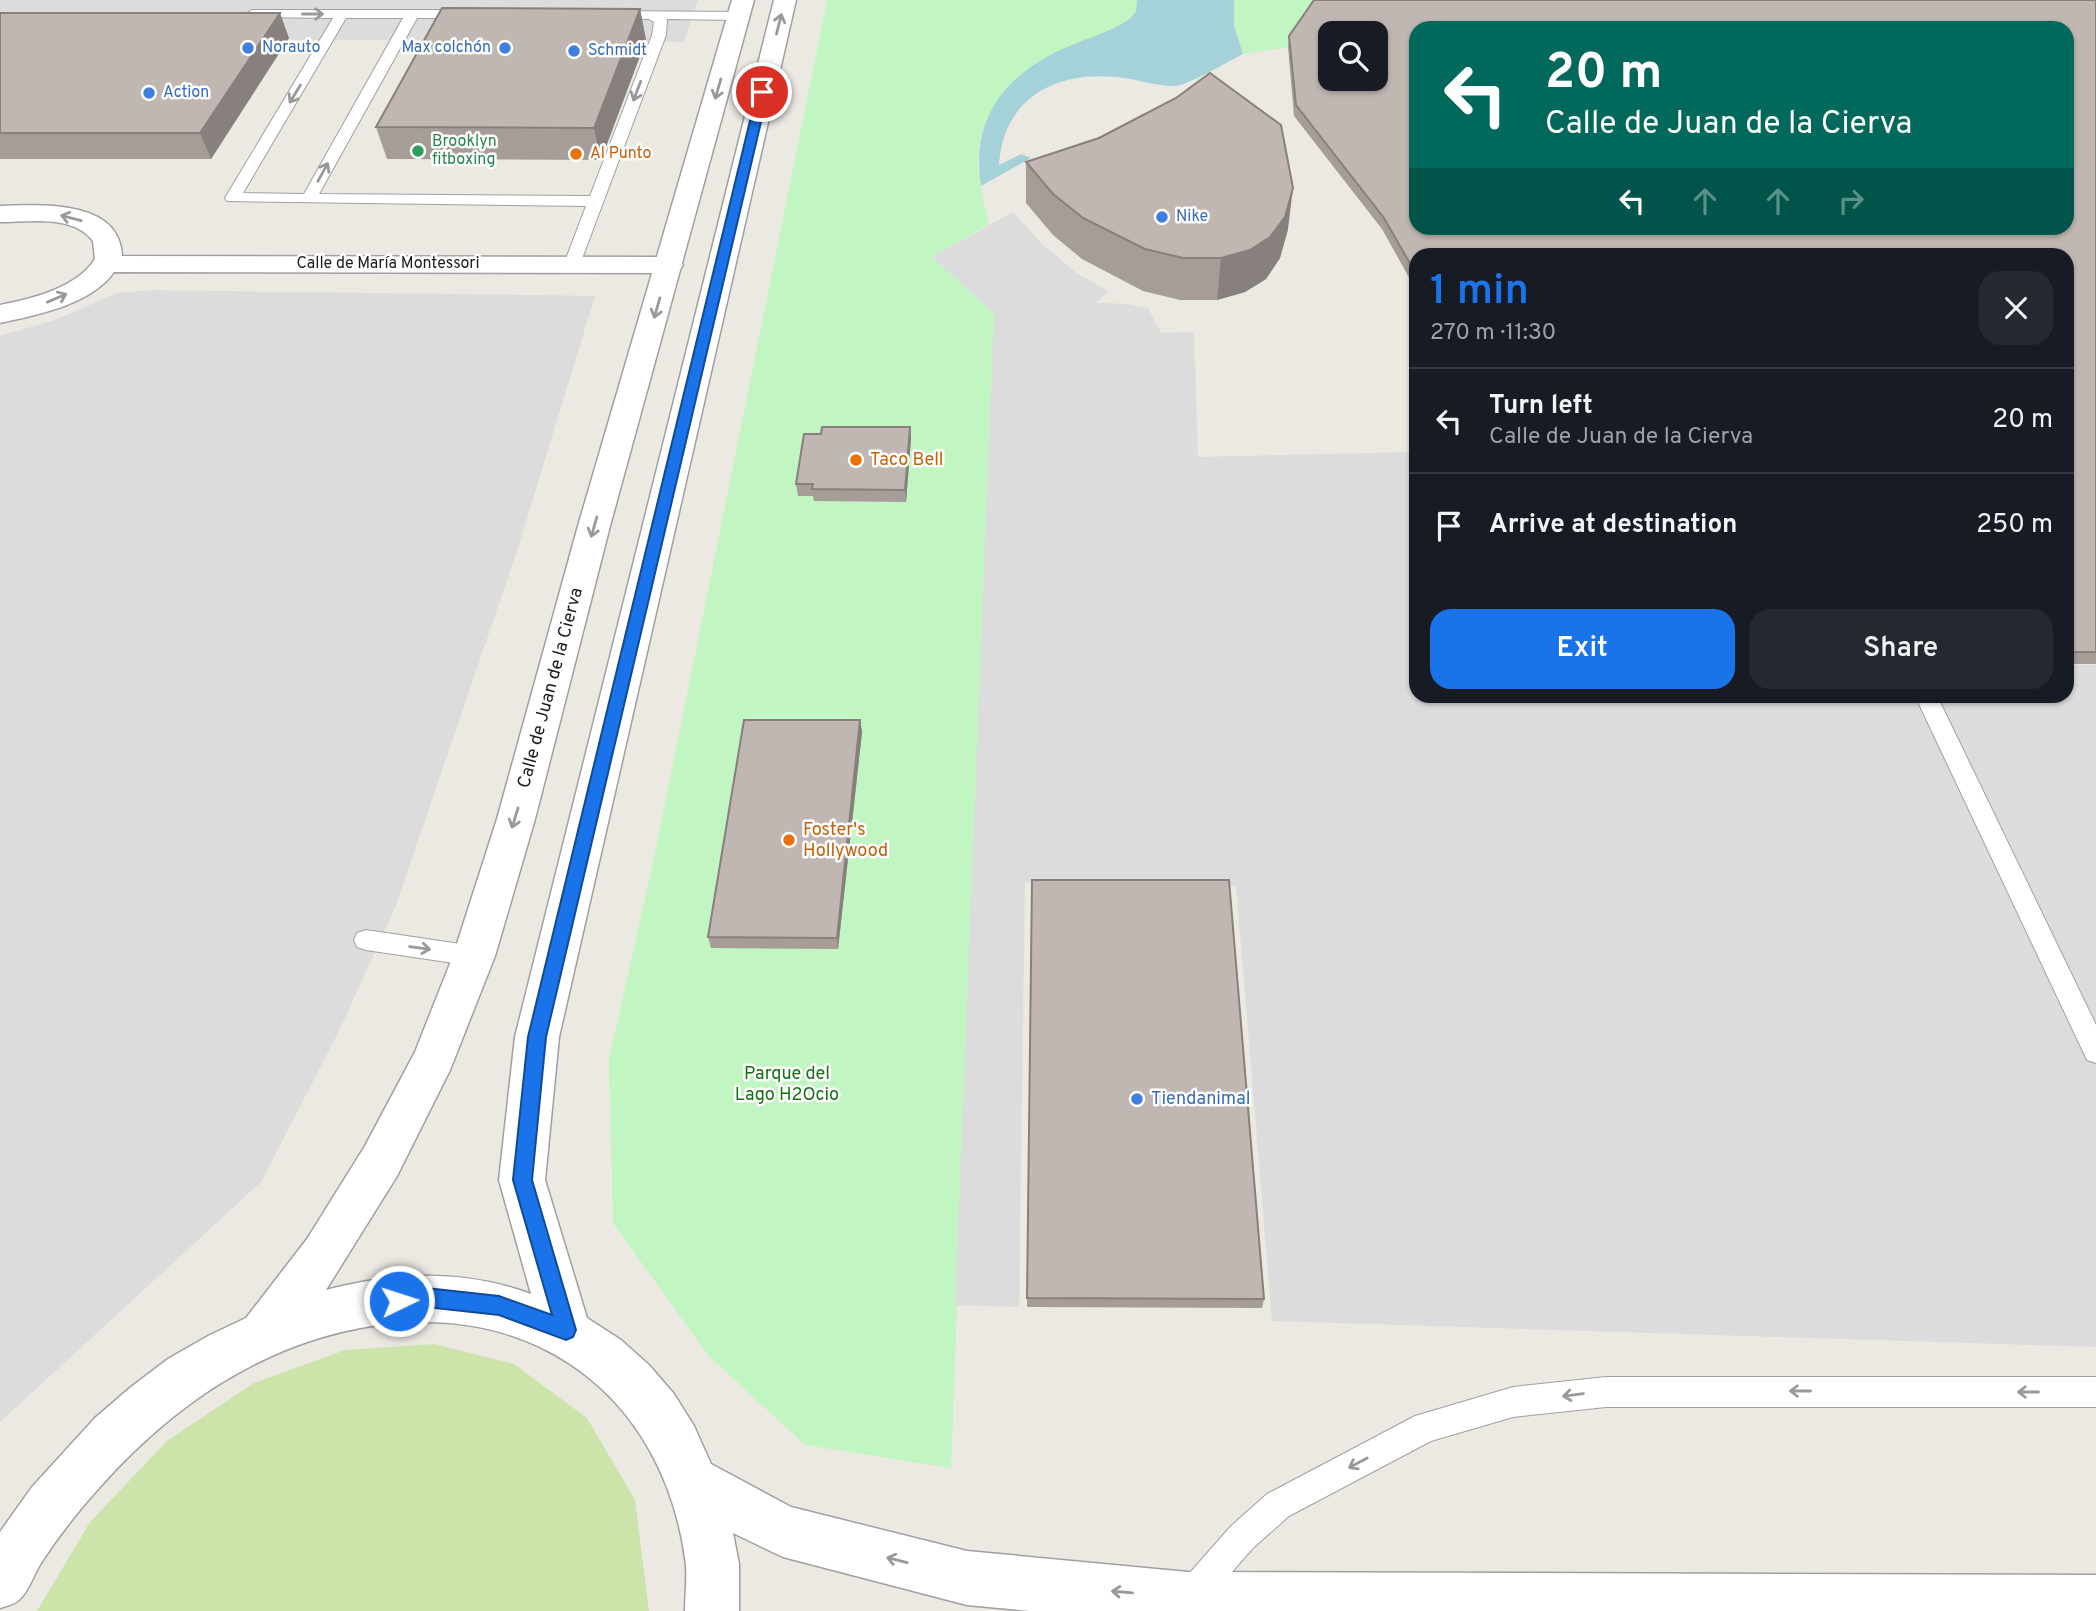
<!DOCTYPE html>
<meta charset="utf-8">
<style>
body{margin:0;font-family:Overpass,sans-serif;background:#242831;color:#f1f3f6;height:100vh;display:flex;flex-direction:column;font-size:26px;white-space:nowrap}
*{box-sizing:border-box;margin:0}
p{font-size:23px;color:#9ea1a6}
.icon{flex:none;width:38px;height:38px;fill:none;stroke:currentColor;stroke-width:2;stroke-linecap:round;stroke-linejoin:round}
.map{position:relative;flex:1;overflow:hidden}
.panel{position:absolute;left:1409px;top:248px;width:665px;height:455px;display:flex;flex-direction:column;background:#171b24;border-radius:21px;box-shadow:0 2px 5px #0004}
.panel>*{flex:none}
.banner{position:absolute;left:1409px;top:21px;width:665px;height:214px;border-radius:21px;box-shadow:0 2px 5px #0004;background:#00695c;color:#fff;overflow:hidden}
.controls{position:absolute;left:1318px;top:21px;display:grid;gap:14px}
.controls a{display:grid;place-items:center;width:70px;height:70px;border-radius:14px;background:#171b24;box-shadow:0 2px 5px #0004;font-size:35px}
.pin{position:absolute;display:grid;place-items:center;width:60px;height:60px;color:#fff;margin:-30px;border:4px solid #fff;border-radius:50%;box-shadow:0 2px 7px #0007}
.me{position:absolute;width:77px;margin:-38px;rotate:86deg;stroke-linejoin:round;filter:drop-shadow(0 0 5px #0008)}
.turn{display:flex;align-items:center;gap:24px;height:147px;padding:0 21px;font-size:32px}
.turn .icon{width:91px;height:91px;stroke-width:2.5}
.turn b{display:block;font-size:49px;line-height:60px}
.lanes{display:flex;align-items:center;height:66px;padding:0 21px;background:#0003;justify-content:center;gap:35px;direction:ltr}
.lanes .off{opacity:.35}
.round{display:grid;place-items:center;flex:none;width:74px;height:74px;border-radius:21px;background:#242831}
.head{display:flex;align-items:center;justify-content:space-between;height:119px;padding:0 21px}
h1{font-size:42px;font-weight:600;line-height:52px;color:#1a73e8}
.button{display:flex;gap:14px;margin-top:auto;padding:14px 21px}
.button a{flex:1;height:80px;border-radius:21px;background:#1a73e8;color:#fff;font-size:28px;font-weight:600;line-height:80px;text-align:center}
.button a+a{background:#242831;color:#f1f3f6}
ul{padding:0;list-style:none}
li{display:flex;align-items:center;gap:21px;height:105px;padding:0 21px;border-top:2px solid #363941}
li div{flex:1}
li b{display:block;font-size:26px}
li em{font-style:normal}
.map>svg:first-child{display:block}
.grass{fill:#cce4aa}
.park{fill:#c1f5c1}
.parking{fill:#dcdcdc}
.water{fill:#a5d1d8}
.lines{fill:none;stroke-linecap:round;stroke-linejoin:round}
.service-casing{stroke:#a0a0a0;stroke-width:2}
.minor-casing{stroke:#a0a0a0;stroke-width:3}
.tertiary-casing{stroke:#a0a0a0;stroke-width:3}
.service{fill:#fff;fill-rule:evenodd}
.minor{fill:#fff;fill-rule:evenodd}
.tertiary{fill:#fff;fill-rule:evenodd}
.wall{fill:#a69d99}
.shaded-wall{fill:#87807d}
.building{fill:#c1b7b2;stroke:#87807d;stroke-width:2;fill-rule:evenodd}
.oneway{stroke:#999}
.route{fill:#1a73e8;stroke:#114b97;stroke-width:2}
.shop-dot{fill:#3f7fe0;stroke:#fff;stroke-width:2.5}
.leisure-dot{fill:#2e9e5b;stroke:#fff;stroke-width:2.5}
.food-dot{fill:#e8710a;stroke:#fff;stroke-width:2.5}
.labels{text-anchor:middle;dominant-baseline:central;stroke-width:5;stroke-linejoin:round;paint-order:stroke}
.far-shop-label{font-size:16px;fill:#366cbe;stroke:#fff;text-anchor:start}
.far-leisure-label{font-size:16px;fill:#27864d;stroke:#fff;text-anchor:start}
.far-food-label{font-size:16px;fill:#c56008;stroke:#fff;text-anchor:start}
.far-street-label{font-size:16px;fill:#1c1c1c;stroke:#fff}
.food-label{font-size:18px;fill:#c56008;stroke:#fff;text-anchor:start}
.street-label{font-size:18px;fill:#1c1c1c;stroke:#fff}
.park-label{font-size:18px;fill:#137112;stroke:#fff}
.shop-label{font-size:18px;fill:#366cbe;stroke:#fff;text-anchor:start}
</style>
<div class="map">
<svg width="2096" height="1611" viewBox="0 0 2096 1611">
<rect width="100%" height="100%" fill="#ece8e2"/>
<path class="grass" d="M434,1344L514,1364L587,1418L635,1500L649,1611H37L90,1522L167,1441L254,1383L345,1350Z"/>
<path class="park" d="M827,0H1137V11L1130,19C1107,34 1080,40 1056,52C1011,75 977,114 978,166C979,185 985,206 989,224L932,257L994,314L951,1468L805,1445L708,1355L613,1223L609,1060L656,849Z
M1234,0H1322L1288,47L1243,54L1234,26Z"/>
<path class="parking" d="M0,0H698L684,42L0,38Z
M1013,212L1043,245L1078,274L1109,292L1095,303L1127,304L1148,308L1161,333L1194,332L1198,457L1416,452V696H2067V665H2096V1347L1272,1321L1236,886L1025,882L1019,1307L955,1305L994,314L932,257Z
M152,290L595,296L517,551L395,908L338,1033L261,1182L0,1422V336L55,320L117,293Z"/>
<path class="water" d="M1137,0H1234V26L1243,54C1229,61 1186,86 1175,86C1160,87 1133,78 1116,77C1054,71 1003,99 999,165L1021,154L1031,158L981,186C971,123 1000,80 1056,52C1080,40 1107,34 1130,19L1136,11Z"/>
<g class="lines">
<defs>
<path id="service" d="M252,10H469L476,14L469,18H417L319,194L590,196L652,35L654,22L649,19L612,18L607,17V11L739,12L746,16L739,20L667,19L666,35L580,264L572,269L564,264L586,206L227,201L225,198L333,18L247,17L245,14ZM346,18H403L304,194L243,193Z
M1931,696L1938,698L1941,704L2096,1025V1063L2087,1060L1919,704L1922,698Z
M366,930L474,946L483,949L486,956L483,963L474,966L366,950L357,947L354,940L357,933Z
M1606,1377H2096V1407H1606L1513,1417L1431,1441L1289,1516L1253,1548L1202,1606L1191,1611L1180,1606L1175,1595L1180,1584L1231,1526L1267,1494L1415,1416L1513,1387Z"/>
<path id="minor" d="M0,206C40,205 120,199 122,256L669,257L679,259L683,265L679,271L669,273L114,272C91,305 36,315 0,323V305C31,299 77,288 95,259L93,241C73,214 29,222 0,222Z"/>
<path id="tertiary" d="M732,0H754L610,526L535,819L495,956L450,1070L397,1176L326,1290C396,1272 463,1269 531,1294L499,1180L515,1037L774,0H796L559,1037L545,1180L587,1318L621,1340L649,1365L674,1394L694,1426L711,1464L791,1507L967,1551L1188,1572L2096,1575V1611H1030L967,1605L783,1557L733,1533L739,1564V1611H685C685,1594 688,1575 685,1558C674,1480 637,1408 570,1364C472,1299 341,1316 242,1371C188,1400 140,1442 99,1488C78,1511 58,1537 41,1563C34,1574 29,1591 19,1600C15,1604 6,1606 0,1608V1532L32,1487L95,1418L131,1387L168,1359L208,1336L246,1318L307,1239L365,1146L415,1052L453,956L497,819L578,526Z"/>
</defs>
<use href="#service" class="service-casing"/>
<use href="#minor" class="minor-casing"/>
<use href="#tertiary" class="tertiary-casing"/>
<use href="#service" class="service"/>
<use href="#minor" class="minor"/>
<use href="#tertiary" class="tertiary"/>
</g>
<path class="wall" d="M2096,0V664H2067V256H1416V290L1382,229L1294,116L1288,47L1289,36Z
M640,9L646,40L601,160L387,159L376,127Z
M0,13L289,38L211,159H0Z
M1176,98L1288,229L1280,258L1266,279L1245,292L1217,300H1180L1143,291L1082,259L1053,235L1026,203V162L1099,138Z
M910,427L911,439L906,502L814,501L813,496H798L796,484L821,434Z
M860,720L862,732L838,949L711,948L708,937Z
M1032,880L1264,1299L1262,1308L1027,1307Z"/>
<path class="shaded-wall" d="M640,9L646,40L601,160L594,128Z
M280,13L289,38L211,159L200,133Z
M1293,188L1288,229L1280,258L1266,279L1245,292L1217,300L1221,258Z
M910,427L911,439L906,502L905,490Z
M860,720L862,732L838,949L837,938Z"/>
<path class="building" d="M1314,0H2096V652H2067V256H1416V274L1384,218L1296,105L1289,36ZM1416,28H2067V228H1416ZM1330,33H1376V79H1330Z
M442,8L640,9L594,128L376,127Z
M0,13H280L200,133H0Z
M1210,73L1281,125L1293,188L1285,217L1270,237L1250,250L1221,258H1183L1145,249L1083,218L1053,194L1026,162L1099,138L1176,98Z
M822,427H910L905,490L812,489L813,484H796L804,434H821Z
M744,720H860L837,938L708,937Z
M1032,880H1229L1264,1299L1027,1298Z"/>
<defs><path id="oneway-shaft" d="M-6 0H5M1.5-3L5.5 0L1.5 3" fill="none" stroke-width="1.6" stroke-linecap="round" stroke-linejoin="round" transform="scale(1.75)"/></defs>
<g class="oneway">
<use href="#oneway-shaft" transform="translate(313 14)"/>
<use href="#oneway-shaft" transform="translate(779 24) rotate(-76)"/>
<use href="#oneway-shaft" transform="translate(718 89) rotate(106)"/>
<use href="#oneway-shaft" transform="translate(637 91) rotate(111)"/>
<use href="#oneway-shaft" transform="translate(295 94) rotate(121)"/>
<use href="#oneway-shaft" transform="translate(323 172) rotate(-61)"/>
<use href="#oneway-shaft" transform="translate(71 218) rotate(-165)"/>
<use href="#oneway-shaft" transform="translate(57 298) rotate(-23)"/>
<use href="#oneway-shaft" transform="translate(657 308) rotate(106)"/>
<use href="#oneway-shaft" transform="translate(594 527) rotate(106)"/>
<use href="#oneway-shaft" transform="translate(515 818) rotate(107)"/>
<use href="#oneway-shaft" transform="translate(420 948) rotate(8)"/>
<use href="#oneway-shaft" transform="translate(1800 1391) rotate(180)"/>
<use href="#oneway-shaft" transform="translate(2028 1392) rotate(-180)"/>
<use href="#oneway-shaft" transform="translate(1573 1395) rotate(173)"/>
<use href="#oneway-shaft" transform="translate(1358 1463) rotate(152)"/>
<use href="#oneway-shaft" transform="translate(897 1560) rotate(-166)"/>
<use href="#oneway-shaft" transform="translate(1122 1592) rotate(-175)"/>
</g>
<path class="route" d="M762,89L768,92L546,1037L532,1180L576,1330L573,1337L566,1340L499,1315L426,1307L399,1310L392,1307L389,1301L392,1294L426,1288L499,1296L552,1315L513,1180L528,1037L757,92Z"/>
<g class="shop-dot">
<circle cx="248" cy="48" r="7"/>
<circle cx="505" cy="48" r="7"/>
<circle cx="574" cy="51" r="7"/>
<circle cx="149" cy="93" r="7"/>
<circle cx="1162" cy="217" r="7"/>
<circle cx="1137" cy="1099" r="7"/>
</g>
<circle class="leisure-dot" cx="418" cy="151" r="7"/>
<g class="food-dot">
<circle cx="576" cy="154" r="7"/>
<circle cx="856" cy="460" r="7"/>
<circle cx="789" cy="840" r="7"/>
</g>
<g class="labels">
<g class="far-shop-label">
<text x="262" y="48">Norauto</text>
<text x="491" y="48" text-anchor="end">Max colchón</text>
<text x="588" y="51">Schmidt</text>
<text x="163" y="93">Action</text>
<text x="1176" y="217">Nike</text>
</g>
<g class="far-leisure-label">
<text x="432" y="142">Brooklyn<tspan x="432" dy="18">fitboxing</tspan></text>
</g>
<g class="far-food-label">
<text x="590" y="154">Al Punto</text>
</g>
<g class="far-street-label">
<text x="388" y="264">Calle de María Montessori</text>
</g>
<g class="food-label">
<text x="870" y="460">Taco Bell</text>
<text x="803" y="830">Foster's<tspan x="803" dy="21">Hollywood</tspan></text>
</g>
<g class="street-label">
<text transform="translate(551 688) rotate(-75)">Calle de Juan de la Cierva</text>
</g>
<g class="park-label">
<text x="787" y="1074">Parque del<tspan x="787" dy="21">Lago H2Ocio</tspan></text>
</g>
<g class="shop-label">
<text x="1151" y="1099">Tiendanimal</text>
</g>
</g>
</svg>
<div class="controls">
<a><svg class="icon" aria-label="search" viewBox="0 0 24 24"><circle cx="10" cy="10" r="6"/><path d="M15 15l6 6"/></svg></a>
</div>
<div class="pin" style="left:762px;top:92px;background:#d93025"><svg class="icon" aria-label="arrive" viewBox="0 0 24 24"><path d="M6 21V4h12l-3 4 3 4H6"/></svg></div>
<svg class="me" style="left:399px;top:1301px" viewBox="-20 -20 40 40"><circle r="17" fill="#1a73e8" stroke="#fff" stroke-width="3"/><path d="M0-11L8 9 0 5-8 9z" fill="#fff"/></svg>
<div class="banner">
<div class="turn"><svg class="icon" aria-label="left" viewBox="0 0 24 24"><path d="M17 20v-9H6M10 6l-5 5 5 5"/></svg><div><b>20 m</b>Calle de Juan de la Cierva</div></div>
<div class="lanes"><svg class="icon" aria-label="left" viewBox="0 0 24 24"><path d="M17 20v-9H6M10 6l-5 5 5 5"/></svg><svg class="icon off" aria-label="ahead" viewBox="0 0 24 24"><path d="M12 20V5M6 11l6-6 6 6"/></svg><svg class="icon off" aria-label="ahead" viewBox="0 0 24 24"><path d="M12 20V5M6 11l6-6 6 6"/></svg><svg class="icon off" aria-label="right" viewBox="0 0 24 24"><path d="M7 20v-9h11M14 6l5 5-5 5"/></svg></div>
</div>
<section class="panel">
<div class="head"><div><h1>1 min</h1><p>270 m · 11:30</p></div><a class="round"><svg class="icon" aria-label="close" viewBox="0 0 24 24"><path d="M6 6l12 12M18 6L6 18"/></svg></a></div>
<ul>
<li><svg class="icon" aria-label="left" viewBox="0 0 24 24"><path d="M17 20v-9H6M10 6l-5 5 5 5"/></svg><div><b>Turn left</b><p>Calle de Juan de la Cierva</p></div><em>20 m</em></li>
<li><svg class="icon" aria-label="arrive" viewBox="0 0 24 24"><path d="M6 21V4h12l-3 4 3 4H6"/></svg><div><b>Arrive at destination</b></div><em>250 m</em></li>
</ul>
<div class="button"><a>Exit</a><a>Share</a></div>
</section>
</div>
